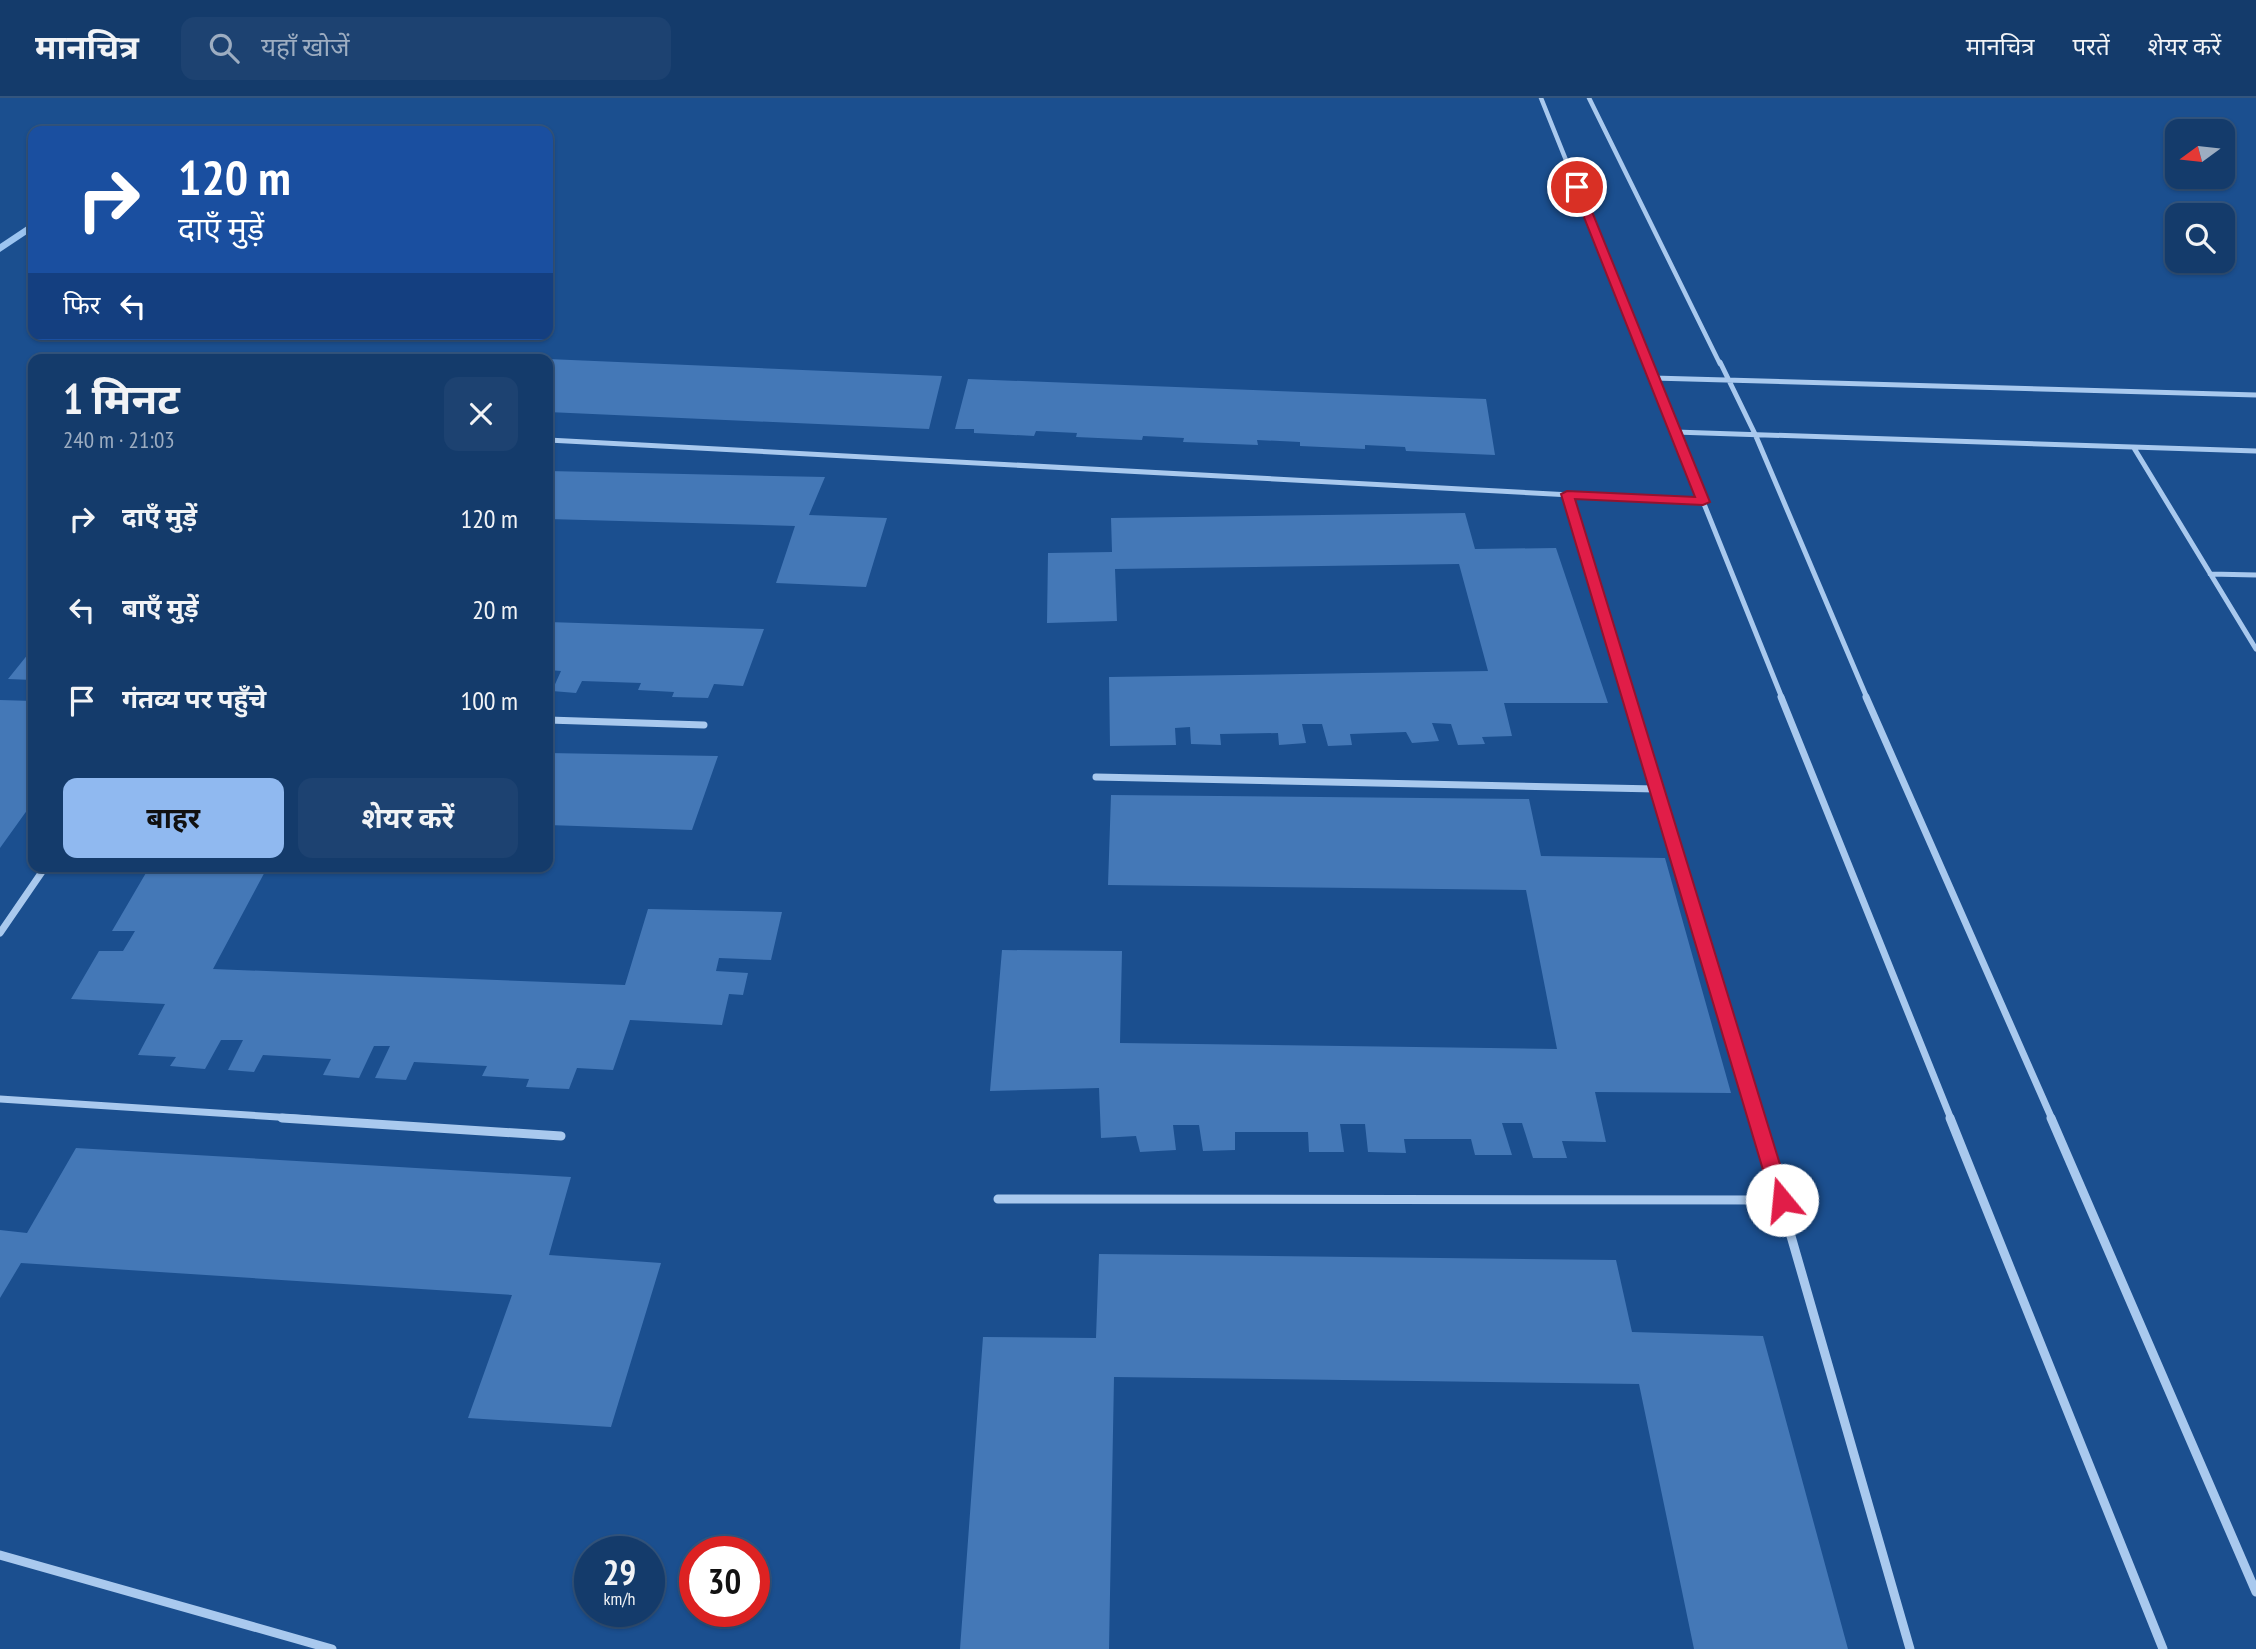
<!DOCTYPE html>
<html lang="hi">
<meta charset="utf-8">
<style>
body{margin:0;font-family:"PT Sans Narrow","Noto Sans Devanagari",sans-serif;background:#1d4271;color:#f1f3f6;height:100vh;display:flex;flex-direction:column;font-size:26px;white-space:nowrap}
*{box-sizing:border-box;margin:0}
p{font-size:23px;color:#9dadc1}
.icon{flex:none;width:38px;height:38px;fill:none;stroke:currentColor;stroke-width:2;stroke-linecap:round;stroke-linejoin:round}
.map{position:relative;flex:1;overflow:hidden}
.side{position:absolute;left:28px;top:256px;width:525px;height:518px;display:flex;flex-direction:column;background:#143b6b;border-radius:14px;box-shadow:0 2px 5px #0004,0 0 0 2px #33557e}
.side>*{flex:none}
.top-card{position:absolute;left:28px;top:28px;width:525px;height:214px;border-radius:14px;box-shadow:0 2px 5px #0004,0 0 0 2px #33557e;background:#1a4fa0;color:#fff;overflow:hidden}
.needle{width:46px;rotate:255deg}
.controls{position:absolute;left:2165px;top:21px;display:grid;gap:14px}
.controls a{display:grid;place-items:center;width:70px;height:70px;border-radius:14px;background:#143b6b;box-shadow:0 2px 5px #0004,0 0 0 2px #33557e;font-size:35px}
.speed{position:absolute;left:574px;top:1438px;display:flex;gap:14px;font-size:35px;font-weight:700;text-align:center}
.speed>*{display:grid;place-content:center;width:91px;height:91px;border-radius:50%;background:#143b6b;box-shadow:0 2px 5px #0004,0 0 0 2px #33557e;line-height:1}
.speed small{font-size:18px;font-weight:400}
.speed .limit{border:10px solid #d22;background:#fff;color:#111}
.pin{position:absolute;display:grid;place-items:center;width:60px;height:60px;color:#fff;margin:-30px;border:4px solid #fff;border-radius:50%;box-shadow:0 2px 7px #0007}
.me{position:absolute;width:77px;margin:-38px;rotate:343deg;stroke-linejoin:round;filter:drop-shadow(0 0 5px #0008)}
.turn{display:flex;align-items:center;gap:24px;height:147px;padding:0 35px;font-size:32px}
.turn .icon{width:91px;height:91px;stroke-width:2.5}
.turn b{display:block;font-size:49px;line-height:60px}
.then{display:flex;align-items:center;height:66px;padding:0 35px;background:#0003;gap:14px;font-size:26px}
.round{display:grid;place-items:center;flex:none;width:74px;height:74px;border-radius:14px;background:#1d4271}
.summary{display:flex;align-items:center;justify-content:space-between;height:119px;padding:0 35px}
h1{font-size:42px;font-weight:700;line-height:52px}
.primary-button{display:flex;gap:14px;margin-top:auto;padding:14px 35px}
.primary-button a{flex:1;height:80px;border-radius:14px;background:#90b9f0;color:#111;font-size:28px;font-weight:700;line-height:80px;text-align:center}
.primary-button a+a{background:#1d4271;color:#f1f3f6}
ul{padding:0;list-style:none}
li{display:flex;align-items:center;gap:21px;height:91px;padding:0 35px}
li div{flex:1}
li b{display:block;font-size:26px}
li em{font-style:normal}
header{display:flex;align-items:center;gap:42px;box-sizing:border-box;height:98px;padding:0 35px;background:#143b6b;border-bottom:2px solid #33557e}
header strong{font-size:33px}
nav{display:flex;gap:38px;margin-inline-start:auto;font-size:24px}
.search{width:490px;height:63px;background:#1d4271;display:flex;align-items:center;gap:18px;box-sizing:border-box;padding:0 24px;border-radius:14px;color:#9dadc1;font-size:26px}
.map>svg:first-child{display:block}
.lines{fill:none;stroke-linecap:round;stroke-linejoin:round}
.stream{fill:#9cc4f0;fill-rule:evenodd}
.building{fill:#4478b7}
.street-far3{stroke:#a9c9ee;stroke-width:4.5}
.street-far2{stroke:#a9c9ee;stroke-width:5}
.street-far1{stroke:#a9c9ee;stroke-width:7}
.street{stroke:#a9c9ee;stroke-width:9}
.route{fill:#e11d48;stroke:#92132f;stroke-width:2}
</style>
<header>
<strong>मानचित्र</strong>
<div class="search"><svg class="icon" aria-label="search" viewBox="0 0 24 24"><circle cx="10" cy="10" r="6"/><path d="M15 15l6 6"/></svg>यहाँ खोजें</div>
<nav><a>मानचित्र</a><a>परतें</a><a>शेयर करें</a></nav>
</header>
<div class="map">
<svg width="2256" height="1551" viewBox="0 0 2256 1551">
<rect width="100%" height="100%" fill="#1b4f8f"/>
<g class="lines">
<path class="stream" d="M33,124V132L0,154V146Z"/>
</g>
<path class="building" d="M430,256L481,259V261H427Z
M548,261L942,278L929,331L548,314Z
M968,281L1486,301L1495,357L1406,353L1405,349L1365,347V351L1300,348V344L1257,342L1258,347L1183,344L1184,340L1143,338L1142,342L1076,339L1077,335L1036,333L1034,338L974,335V331H955Z
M548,373L825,379L809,417L887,420L866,489L776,485L795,428L548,421Z
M1465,415L1475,451L1556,450L1608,605H1504L1512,638L1482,639L1485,646L1458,647L1451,626L1432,625L1439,643L1412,645L1406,634L1350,636L1352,647L1328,648L1322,626H1302L1306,645L1279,647L1278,635L1220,636L1221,647L1191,646L1190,629L1175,630L1176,647L1110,648L1109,579L1488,573L1459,466L1115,471L1117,523L1047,525L1048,455L1112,454L1111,420Z
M548,524L764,531L743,588L714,586L708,600L672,599L674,594L638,592L641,585L582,583L576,595L552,593L561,573L548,572Z
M33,550V582L8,581Z
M0,602L33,603V704L0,750Z
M548,655L718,658L692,732L548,727Z
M1111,697L1529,701L1541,758L1665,760L1731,995L1595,994L1606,1044L1562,1043L1567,1060H1533L1522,1025H1502L1512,1057H1475L1471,1041H1404L1406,1055L1368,1054L1365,1026H1340L1344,1054H1309L1308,1034H1235V1052L1203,1053L1199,1027H1173L1176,1052L1140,1054L1136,1038L1101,1040L1099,990L990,993L1002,852L1122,853L1120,945L1557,951L1526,792L1108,787Z
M150,768H268L213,871L625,887L648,811L782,814L771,862L719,860L716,873L748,875L743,897L729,896L722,927L630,922L613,972L577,970L569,991L526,989L529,981L482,978L487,968L414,964L406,982L375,980L390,948H374L359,980L323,977L331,961L263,957L254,974L228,972L243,942H221L205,971L170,968L176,959L138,957L165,906L71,901L99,853H123L135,833H112Z
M76,1050L571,1079L549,1157L661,1165L611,1329L468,1320L512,1197L21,1165L0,1200V1132L27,1135Z
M1099,1156L1616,1162L1632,1234L1763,1238L1848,1551H1694L1639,1286L1114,1279L1109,1551H960L983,1239L1096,1240Z"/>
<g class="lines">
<path class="street-far3" d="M1541,0L1648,266
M1589,0L1720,266"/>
<path class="street-far2" d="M1647,264L1782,600
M1720,264L1755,336L1867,600
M1653,280L2256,297
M1675,334L2256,353
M548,342L1703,404
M2134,350L2256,551
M1567,396L1629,600
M2210,476L2256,477"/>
<path class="street-far1" d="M1629,599L1757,1021
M1781,599L1951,1021
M1866,599L2052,1021
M548,622L704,627
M1096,679L1656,691
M0,835L46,768
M0,1001L309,1021"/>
<path class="street" d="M282,1020L561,1038
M1757,1020L1910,1551
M1950,1020L2163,1551
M2051,1020L2256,1494
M998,1101L1782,1102
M0,1457L332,1551"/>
</g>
<path class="route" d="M1577,86L1582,89L1710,404L1703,407L1575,401L1791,1102L1788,1108L1782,1110L1775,1108L1772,1102L1561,396L1567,393L1695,399L1572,89Z"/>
</svg>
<div class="controls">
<a><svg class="needle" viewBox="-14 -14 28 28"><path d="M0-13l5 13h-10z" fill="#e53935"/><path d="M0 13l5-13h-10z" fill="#9dadc1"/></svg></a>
<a><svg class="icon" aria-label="search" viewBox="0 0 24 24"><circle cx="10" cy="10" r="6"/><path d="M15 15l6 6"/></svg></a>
</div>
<div class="speed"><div>29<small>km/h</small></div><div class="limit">30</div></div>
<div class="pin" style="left:1577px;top:89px;background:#d93025"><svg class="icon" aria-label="arrive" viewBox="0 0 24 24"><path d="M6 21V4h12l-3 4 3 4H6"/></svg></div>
<svg class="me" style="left:1782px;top:1102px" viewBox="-20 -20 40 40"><circle r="19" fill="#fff"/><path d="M0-13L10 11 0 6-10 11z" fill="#e11d48"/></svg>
<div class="top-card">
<div class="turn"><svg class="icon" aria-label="right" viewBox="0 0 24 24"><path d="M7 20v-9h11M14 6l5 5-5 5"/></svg><div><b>120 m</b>दाएँ मुड़ें</div></div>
<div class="then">फिर<svg class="icon" aria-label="left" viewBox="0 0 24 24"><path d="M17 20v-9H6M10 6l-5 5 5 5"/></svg></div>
</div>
<section class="side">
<div class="summary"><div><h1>1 मिनट</h1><p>240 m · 21:03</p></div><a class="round"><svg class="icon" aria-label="close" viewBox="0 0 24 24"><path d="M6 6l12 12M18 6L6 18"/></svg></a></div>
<ul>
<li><svg class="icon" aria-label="right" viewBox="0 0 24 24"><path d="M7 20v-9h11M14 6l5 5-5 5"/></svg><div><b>दाएँ मुड़ें</b></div><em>120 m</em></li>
<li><svg class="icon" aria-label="left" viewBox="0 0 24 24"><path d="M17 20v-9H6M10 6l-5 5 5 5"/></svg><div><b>बाएँ मुड़ें</b></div><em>20 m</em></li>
<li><svg class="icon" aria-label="arrive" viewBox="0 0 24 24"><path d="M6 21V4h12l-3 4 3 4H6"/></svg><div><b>गंतव्य पर पहुँचे</b></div><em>100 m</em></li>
</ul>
<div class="primary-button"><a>बाहर</a><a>शेयर करें</a></div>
</section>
</div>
